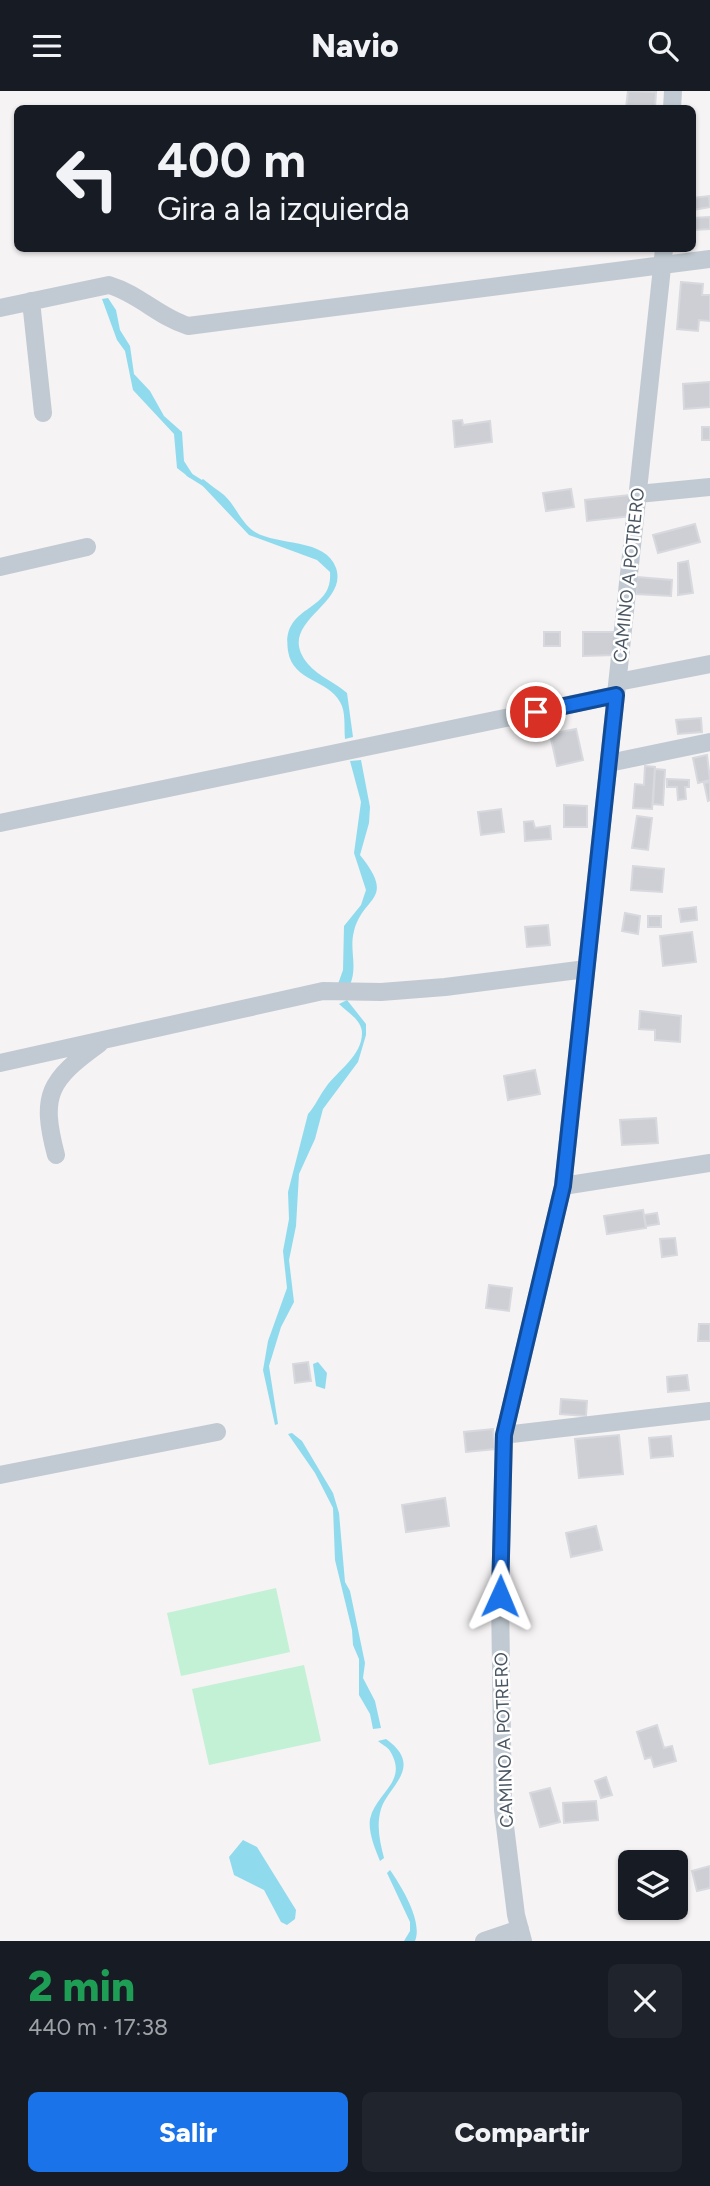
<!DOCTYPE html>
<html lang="es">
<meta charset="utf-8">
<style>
body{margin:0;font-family:Figtree,sans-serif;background:#20242c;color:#f1f3f6;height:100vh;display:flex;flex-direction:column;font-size:26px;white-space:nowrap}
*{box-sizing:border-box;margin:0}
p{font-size:23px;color:#9ea1a6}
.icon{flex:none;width:38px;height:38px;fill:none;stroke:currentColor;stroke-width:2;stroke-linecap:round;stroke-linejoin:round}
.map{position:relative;height:1850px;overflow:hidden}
.side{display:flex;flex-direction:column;background:#171b24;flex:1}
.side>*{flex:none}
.banner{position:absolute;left:14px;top:14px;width:682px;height:147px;border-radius:10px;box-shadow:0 2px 5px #0004;background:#171b24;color:#f1f3f6;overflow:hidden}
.buttons{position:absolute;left:618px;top:1759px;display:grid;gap:14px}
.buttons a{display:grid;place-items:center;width:70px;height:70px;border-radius:10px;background:#171b24;box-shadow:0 2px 5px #0004;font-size:35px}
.pin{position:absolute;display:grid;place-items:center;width:60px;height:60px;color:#fff;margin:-30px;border:4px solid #fff;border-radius:50%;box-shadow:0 2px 7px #0007}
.me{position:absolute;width:77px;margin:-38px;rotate:1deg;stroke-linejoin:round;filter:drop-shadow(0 0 5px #0008)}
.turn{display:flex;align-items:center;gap:24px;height:147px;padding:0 28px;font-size:32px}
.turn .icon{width:91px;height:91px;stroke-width:2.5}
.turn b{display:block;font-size:49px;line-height:60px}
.round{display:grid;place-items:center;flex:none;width:74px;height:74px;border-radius:10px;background:#20242c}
.overview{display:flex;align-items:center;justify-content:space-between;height:119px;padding:0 28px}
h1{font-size:42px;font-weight:800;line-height:52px;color:#1e9e55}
.primary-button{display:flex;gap:14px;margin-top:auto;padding:14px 28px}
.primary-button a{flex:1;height:80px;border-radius:10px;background:#1a73e8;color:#fff;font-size:28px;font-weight:800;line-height:80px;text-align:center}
.primary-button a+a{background:#20242c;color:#f1f3f6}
header{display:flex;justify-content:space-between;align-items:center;height:91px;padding:0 28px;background:#171b24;font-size:32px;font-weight:800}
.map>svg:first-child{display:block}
.green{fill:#c3f1d5}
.water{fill:#90daee}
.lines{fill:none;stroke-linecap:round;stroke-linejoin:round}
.stream{stroke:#90daee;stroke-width:4.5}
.building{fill:#cdcfd5;stroke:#d7d9de;stroke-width:2}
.minor{stroke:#c1cad2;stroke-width:18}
.route-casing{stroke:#114b97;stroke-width:18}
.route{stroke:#1a73e8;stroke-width:12}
.labels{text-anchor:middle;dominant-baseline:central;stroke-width:5;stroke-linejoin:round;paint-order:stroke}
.street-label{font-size:18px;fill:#4a5661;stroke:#fff}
</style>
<header><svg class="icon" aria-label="menu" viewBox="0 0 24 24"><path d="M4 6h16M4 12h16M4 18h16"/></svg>Navio<svg class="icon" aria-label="search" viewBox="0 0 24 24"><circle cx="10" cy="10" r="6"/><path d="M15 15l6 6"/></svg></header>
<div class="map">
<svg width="710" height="1850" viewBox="0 0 710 1850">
<rect width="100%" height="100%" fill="#f5f3f3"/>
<path class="green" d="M276,1497L290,1561L181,1585L167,1522Z
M304,1574L321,1650L209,1674L192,1598Z"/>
<path class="water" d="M108,207L116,219L120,239L130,255L134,283L150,300L164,325L182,341L184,370L193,384L190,387L177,377L174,343L133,299L125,260L117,249L102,208Z
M203,388C210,394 218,399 224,404C236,415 241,432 255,441C278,455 326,447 336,477C349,515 273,531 308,573C319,586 335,591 347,602L353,646L345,648C344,637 346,620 340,611C328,588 293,591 288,560C281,512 333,523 330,481L317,469L249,444L199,391Z
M361,669L370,716L369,732L360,764C397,810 363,804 354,840C349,859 358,875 350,894L338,893L343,879L344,835L361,814L366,799L354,762L361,711L350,670Z
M347,909L366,933V944L358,971L323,1018L315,1048L299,1083L296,1135L289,1169L294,1211L281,1236L269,1275L278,1333L275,1334L263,1279L268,1250L287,1197L283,1160L289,1128L288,1101L308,1023C316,1014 319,1005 326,996C338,979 362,965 362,942C362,929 347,921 339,913Z
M318,1271L327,1282L325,1298L316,1295L313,1273Z
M292,1342L302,1350L333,1402L339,1422L345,1491L350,1500L365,1572L363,1587L375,1610L381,1637L373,1638L370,1623L359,1604V1568L353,1554L352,1539L335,1469L333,1417L315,1382L288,1343Z
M386,1648C425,1676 388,1695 381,1718C376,1735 380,1751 384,1767L380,1770C375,1758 368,1741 370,1728C376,1701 409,1691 390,1660C387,1655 382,1654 378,1650Z
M243,1749L257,1756L296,1819L295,1828L287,1834L281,1831L264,1799L234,1784L229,1766Z
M390,1779C402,1796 423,1831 415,1850H404L410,1840V1831L387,1782Z"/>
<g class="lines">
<path class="stream" d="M188,383L204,393"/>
</g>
<path class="building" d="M628,0L656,1L655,18L626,17Z
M709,105L710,116L693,119V107Z
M710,126V138L693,139V127Z
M681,191L703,193L702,204H710V230L699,229L698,240L677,238Z
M710,291V316L684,318L683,293Z
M462,329L463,334L490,330L492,351L455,356L453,330Z
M702,336H710V349H702Z
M571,398L574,416L546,420L543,402Z
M629,404L631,425L587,430L585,409Z
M695,433L700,451L658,462L653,444Z
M688,470L693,502L678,504V472Z
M637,486L672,489L671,505L636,503Z
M544,541H560V555H544Z
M583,541H615V564L583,565Z
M701,627L702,641L678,643L676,629Z
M576,638L583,669L557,675L550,643Z
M707,664L710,689L698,692L693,667Z
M645,675L655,676L652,718L633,717L635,693L644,694Z
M655,678L665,679L663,714L653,713Z
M667,688L689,689V696H685L686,708L678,709L677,696H667Z
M710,691V709L708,710L704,692Z
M564,714L587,715V736H564Z
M501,718L504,741L481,744L478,721Z
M637,725L652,727L648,759L632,757Z
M533,730L535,737L550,735L551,748L525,750L524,731Z
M633,775L664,778L662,801L631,799Z
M696,816L697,829L681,831L679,818Z
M625,822L640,825L638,843L622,840Z
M648,825H661V836H648Z
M548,834L550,854L527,856L525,836Z
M692,841L696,871L663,875L660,845Z
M640,920L681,925L680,951L655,949V939L639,938Z
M535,979L540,1003L508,1009L504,985Z
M656,1027L658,1052L622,1054L620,1029Z
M643,1119L646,1137L607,1143L604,1125Z
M657,1122L659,1133L646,1135L644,1124Z
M675,1147L677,1164L662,1166L660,1148Z
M489,1194L512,1197L509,1220L486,1217Z
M699,1233H710V1250H698Z
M308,1271L311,1290L295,1292L293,1273Z
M687,1284L689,1299L668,1301L667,1286Z
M561,1308L587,1310L586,1325L560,1323Z
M493,1338L495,1358L466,1361L464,1341Z
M619,1344L623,1383L579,1387L575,1348Z
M671,1345L673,1365L651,1367L649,1347Z
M445,1407L449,1435L406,1441L402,1414Z
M596,1435L602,1459L571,1466L566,1442Z
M657,1634L664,1657L672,1655L676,1670L654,1676L651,1666L645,1668L637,1641Z
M606,1686L612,1704L601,1707L595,1690Z
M550,1697L560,1731L540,1736L530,1702Z
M596,1710L598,1729L564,1732L563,1712Z
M710,1775V1797L697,1800L692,1780Z"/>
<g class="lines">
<path class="minor" d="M672,18L673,0
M31,210L43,322
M0,217L109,194C139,203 159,226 188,235L710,168
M638,403L710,396
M0,476L87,456
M618,591L710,573
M609,672L710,651
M0,732L616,604
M0,972L323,900L381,901L445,896L586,878
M56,1064C40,1004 49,989 99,953
M563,1095L710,1072
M504,1344L710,1320
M0,1384L217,1341
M484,1850L520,1838
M523,1850L516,1824L503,1719L500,1505L504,1344L563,1095L664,158"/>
</g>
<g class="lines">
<defs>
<path id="route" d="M500,1505L504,1344L563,1095L616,604L536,621"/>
</defs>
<use href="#route" class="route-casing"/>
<use href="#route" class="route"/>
</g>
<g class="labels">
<g class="street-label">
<text transform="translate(629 484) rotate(-84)">CAMINO A POTRERO</text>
<text transform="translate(504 1649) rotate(-92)">CAMINO A POTRERO</text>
</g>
</g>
</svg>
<div class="buttons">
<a><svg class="icon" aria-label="layers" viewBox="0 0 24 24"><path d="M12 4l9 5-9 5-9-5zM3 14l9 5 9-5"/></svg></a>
</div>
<div class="pin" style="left:536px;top:621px;background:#d93025"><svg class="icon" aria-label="arrive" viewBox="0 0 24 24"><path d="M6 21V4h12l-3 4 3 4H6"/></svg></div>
<svg class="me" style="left:500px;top:1505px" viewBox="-20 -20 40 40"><path d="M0-17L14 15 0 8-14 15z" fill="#1a73e8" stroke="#fff" stroke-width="4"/></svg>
<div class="banner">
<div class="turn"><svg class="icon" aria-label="left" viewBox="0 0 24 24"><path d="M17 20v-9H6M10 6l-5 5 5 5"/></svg><div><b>400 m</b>Gira a la izquierda</div></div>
</div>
</div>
<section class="side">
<div class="overview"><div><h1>2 min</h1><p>440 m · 17:38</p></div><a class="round"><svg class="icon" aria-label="close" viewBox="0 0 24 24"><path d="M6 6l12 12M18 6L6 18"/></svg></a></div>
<div class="primary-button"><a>Salir</a><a>Compartir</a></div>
</section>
